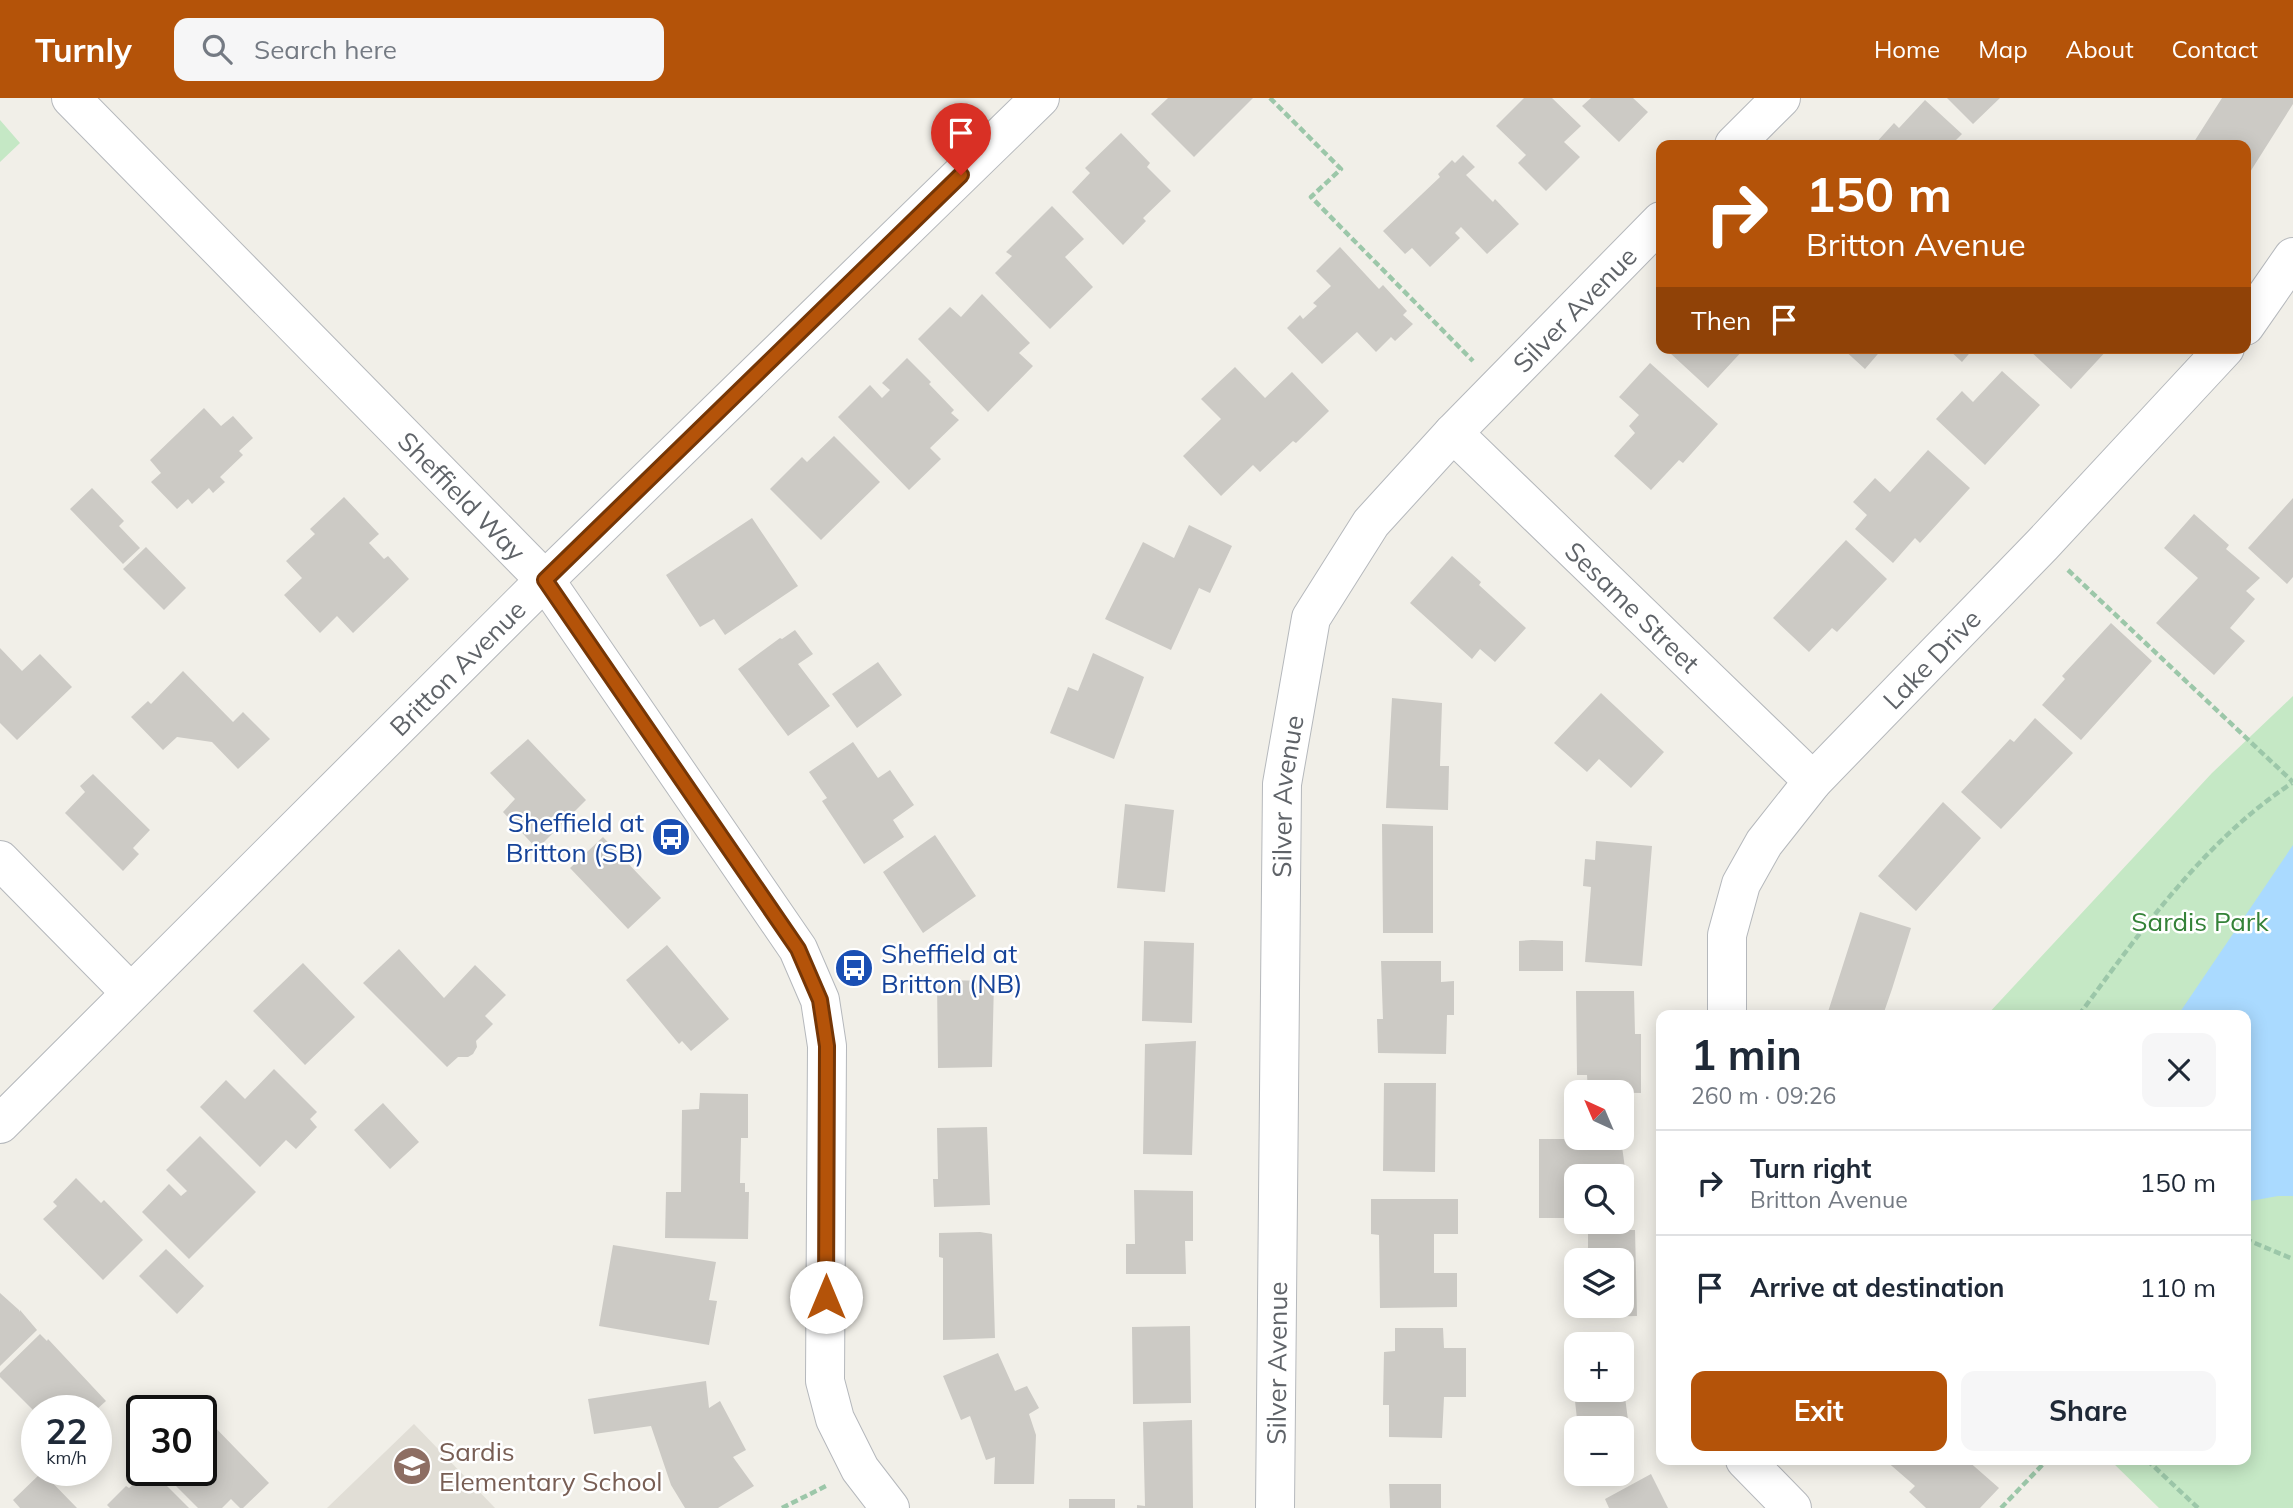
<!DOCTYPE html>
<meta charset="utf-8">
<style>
body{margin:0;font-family:Mulish,sans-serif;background:#f6f6f7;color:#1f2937;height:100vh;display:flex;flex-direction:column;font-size:26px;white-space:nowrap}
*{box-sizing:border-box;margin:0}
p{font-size:23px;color:#747a83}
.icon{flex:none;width:38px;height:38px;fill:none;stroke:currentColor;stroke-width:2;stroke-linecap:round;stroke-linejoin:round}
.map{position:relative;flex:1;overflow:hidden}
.panel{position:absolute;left:1656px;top:912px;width:595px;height:455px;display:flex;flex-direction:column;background:#fff;border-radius:14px;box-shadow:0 4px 18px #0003}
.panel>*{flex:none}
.guide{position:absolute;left:1656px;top:42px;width:595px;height:214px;border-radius:14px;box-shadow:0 4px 18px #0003;background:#b45309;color:#fff;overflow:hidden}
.needle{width:46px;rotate:316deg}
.controls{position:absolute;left:1564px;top:982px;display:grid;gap:14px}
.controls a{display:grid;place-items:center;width:70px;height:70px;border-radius:14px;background:#fff;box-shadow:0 4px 18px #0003;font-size:35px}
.speed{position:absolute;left:21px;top:1297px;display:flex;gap:14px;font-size:35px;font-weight:700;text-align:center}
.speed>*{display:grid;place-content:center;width:91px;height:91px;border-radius:50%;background:#fff;box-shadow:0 4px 18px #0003;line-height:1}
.speed small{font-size:18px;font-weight:400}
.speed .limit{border:4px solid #111;border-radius:10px;background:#fff;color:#111}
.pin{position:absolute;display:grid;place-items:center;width:60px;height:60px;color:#fff;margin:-72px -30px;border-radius:50% 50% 50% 0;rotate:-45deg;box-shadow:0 0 7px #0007}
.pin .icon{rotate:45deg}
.me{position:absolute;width:77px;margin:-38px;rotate:0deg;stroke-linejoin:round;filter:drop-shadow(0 0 5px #0008)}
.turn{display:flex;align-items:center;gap:24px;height:147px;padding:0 35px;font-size:32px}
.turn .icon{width:91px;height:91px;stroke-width:2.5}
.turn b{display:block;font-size:49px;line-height:60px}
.then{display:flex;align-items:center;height:66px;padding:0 35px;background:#0003;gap:14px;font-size:26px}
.round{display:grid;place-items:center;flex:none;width:74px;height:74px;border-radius:14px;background:#f6f6f7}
.headline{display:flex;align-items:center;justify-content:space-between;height:119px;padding:0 35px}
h1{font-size:42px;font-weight:700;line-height:52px}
.button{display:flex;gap:14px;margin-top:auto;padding:14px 35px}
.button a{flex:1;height:80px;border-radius:14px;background:#b45309;color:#fff;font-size:28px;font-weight:700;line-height:80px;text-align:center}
.button a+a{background:#f6f6f7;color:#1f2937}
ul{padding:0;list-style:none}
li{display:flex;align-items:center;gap:21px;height:105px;padding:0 35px;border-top:2px solid #e0e1e3}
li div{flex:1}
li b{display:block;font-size:26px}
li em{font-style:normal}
header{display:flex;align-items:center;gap:42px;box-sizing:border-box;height:98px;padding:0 35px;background:#b45309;color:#fff}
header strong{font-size:33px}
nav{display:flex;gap:38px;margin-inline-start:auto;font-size:24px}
.search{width:490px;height:63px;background:#f6f6f7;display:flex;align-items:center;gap:18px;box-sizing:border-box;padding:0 24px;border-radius:14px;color:#747a83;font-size:26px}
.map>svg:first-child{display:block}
.education{fill:#e1ded6}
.green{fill:#c5e8c5}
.water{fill:#aadaff}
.building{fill:#cccac5}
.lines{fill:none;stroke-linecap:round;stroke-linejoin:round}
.street-casing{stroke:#b5b8bc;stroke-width:40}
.path{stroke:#9cc7a9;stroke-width:4.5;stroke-dasharray:7 3.5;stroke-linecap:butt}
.street{stroke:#fff;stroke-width:38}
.route-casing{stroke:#753606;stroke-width:18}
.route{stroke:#b45309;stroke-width:12}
.labels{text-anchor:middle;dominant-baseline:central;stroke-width:5;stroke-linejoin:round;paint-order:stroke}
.street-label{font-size:26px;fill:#5f6368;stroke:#fff}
.transit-label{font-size:26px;fill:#164399;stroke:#fff;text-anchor:end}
.park-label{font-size:26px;fill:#348238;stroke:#fff}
.education-label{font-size:26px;fill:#785e54;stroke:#fff;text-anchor:start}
</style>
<header>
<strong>Turnly</strong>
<div class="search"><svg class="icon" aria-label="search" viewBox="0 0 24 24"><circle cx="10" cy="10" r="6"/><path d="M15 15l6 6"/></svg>Search here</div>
<nav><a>Home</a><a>Map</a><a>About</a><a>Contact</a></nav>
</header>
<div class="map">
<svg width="2293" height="1410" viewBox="0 0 2293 1410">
<rect width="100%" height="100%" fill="#f1efe8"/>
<path class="education" d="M414,1326L495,1410H327Z"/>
<path class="green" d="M0,22L20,45L0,64Z
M2293,598V1410H2159L2110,1362H2245V917H1987L2212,675Z"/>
<path class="water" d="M2293,747V1098H2278L2245,1104V917H2178Z"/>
<path class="building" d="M1168,0H1253L1194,59L1151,16Z
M1524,0H1552L1581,28L1564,44L1580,59L1546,93L1518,65L1526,57L1496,28Z
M1591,0H1633L1648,14L1619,44L1582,8Z
M1947,0H2000L1973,26Z
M2222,0H2293V6L2245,82V47H2192Z
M1925,2L1962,36L1951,47H1874L1894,25L1899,30Z
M1121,35L1150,65L1147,69L1171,93L1143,120L1146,123L1123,147L1072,94L1090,75L1085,70Z
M1463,57L1475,69L1466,77L1493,104L1495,101L1519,126L1487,156L1461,129L1455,135L1460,140L1430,169L1412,150L1405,156L1383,133L1440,79L1438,76L1452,62L1455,65Z
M1052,108L1084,141L1065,159L1093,189L1050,231L995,175L1012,158L1006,154Z
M1340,149L1379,191L1383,187L1407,213L1403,217L1413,226L1395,243L1391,239L1376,254L1357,234L1322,266L1287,230L1300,217L1303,221L1317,208L1313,205L1331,188L1316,173Z
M982,196L1030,245L1019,255L1033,268L988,314L918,241L950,209L961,219Z
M1675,250H1745L1708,290L1670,255Z
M1842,250H1883L1865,271Z
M1947,250H1974L1962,264Z
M2027,250H2109L2071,291Z
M907,260L931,284L929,286L954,312L951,315L959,322L930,350L941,361L909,392L838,319L870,287L882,300L890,292L882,285Z
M1650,265L1718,326L1683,365L1679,362L1651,392L1614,358L1635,335L1629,328L1639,317L1619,299Z
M1235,269L1265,300L1292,274L1329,313L1296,345L1293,343L1260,374L1253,367L1221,398L1183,358L1221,321L1201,301Z
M2002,273L2040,307L1985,367L1936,321L1962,293L1973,304Z
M204,310L221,328L233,318L253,340L239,353L243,357L220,379L225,384L213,395L209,390L192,406L188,401L177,411L151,384L161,375L150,362Z
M834,338L880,384L821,442L770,391L802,359L807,364Z
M1928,352L1970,390L1920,445L1915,440L1893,465L1855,431L1867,417L1853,404L1875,380L1890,394Z
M92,390L124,423L119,428L140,450L123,466L70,411Z
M344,399L379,436L369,445L384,461L388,458L409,481L353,535L337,518L320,535L284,497L302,480L286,463L315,436L310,431Z
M2293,400V479L2287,486L2248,450Z
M2194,416L2229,447L2226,451L2260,480L2246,493L2255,501L2230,530L2245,543L2214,577L2156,525L2198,480L2164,450Z
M752,420L798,488L725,537L714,521L700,529L666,477Z
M1189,427L1232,448L1210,495L1199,490L1171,552L1105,521L1143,444L1174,460Z
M1846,442L1887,481L1837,534L1832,530L1809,554L1773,520Z
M146,449L186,490L164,512L123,471Z
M1452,458L1481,484L1479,487L1526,530L1495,564L1480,551L1472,561L1410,505Z
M2111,525L2152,563L2081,642L2042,607L2065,581L2062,578Z
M795,532L813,556L798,566L830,608L788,638L738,571L780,540L782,541Z
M0,550L22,573L40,556L72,589L17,642L0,625Z
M1093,555L1144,579L1114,661L1050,635L1068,589L1078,593Z
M878,564L902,597L857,630L832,596Z
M183,573L233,624L243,614L270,641L238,671L212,644L177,639L163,652L131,619L148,603L151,606Z
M1601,595L1664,654L1631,690L1599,661L1587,674L1554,645Z
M1392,600L1442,605L1440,668H1449L1448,712L1386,710Z
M2035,620L2073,655L2001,731L1961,694L2010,641L2014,644Z
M528,641L586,702L537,751L503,714L515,701L490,675Z
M853,644L878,680L890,672L914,707L893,722L904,739L864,766L822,703L827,700L809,674Z
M93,676L150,732L133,750L139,756L123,773L65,715L85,694L80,688Z
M1943,704L1981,740L1916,813L1878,778Z
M1125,706L1174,712L1165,794L1117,790Z
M1382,726L1433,728V835H1383Z
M935,737L976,798L923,835L883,774Z
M603,739L661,800L628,831L570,770Z
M1596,743L1652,748L1642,868L1585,864L1591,789L1583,788L1585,761L1595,762Z
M1860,814L1911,830L1892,891L1883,917H1827Z
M1532,842L1563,843V873H1519V843Z
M1144,843L1194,845L1192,925L1142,923Z
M667,847L729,921L691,953L682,943L679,946L626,882Z
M399,851L444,900L475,867L506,897L485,918L493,926L476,943L477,949L473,956L468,959H458L447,969L363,885Z
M1381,863H1441V884L1454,883V917H1447L1446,956L1378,955L1377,921H1383Z
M303,865L355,919L305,967L253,913Z
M937,882L994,883L992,969L938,970Z
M1576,893H1634L1635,936H1641V995L1588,994L1587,977H1577Z
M1196,943L1192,1057L1143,1056L1145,946Z
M274,971L317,1014L310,1021L317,1029L296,1051L286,1042L260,1069L200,1009L226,982L245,1001Z
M1384,985H1436L1435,1074L1383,1073Z
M700,995L748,996V1040H741L740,1085H745V1094H749L748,1141L665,1140L666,1094H681L682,1012L699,1011Z
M383,1005L419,1044L390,1071L354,1032Z
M987,1029L990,1107L934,1109L933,1081H938L937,1030Z
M200,1038L256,1094L189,1161L142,1114L169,1086L181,1098L187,1093L166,1072Z
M1539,1041H1621L1627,1085L1624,1103L1622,1078H1577V1120H1539Z
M76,1080L101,1105L104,1102L143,1142L103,1182L43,1121L57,1108L53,1104Z
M1134,1092L1193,1093V1143H1185L1186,1176H1126V1146H1135Z
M1371,1101H1458V1136H1434V1175H1457V1209L1380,1210L1379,1137L1371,1136Z
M1588,1132H1635L1637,1218L1589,1219V1208H1622V1162H1588Z
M980,1134L992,1136L995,1240L943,1242V1160L939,1159V1135Z
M613,1147L716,1164L709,1202L717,1203L709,1247L599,1228Z
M166,1151L204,1188L177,1216L139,1178Z
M0,1195L19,1212V1214L20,1212L37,1232L0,1268Z
M1190,1228L1191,1305L1133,1306L1132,1229Z
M1395,1230H1443L1444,1250H1466V1299H1444L1442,1340L1389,1339V1307H1383L1384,1254L1395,1253Z
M40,1236L47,1243L48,1241L106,1303L96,1312H37V1316L0,1279V1275Z
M998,1255L1015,1293L1027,1288L1039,1310L1029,1316L1036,1337L1034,1386H994L995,1359L986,1362L970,1318L961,1322L943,1278Z
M1572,1276H1577V1292H1624L1633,1359L1622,1360V1330H1578Z
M706,1283L709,1310L720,1303L746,1352L733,1359L754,1388L718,1410H685L671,1387L651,1328L594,1336L588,1301Z
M205,1319L269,1385L243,1410H240L231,1401L222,1410H198L160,1372H201V1322Z
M1192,1322L1193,1410H1137V1407L1145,1408L1143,1324Z
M1885,1362H1967L1999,1390L1980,1410H1926L1909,1394L1915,1388Z
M151,1372L189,1410H110L107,1407L126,1388L129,1390Z
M42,1374L77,1410H20L13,1402Z
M1651,1376L1668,1410H1609L1605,1401Z
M1389,1386H1441V1410H1390Z
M1069,1401H1115V1410H1069Z"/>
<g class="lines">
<defs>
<g id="street">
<path id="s1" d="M71,0L545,482L798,851L820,902L827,948L825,1283L835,1321L860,1371L890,1410"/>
<path d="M1734,47L1781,0"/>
<path d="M2245,228L2293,159"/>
<path id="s2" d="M1453,335L1813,683"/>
<path d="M0,762L130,894"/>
<path id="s3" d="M1727,917V837L1741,786L1764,745L1813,683L2042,447L2225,250"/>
<path id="s4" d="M0,1026L545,482L1040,0"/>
<path d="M1745,1362L1792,1410"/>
<path id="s5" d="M1275,1410L1282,686L1311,520L1371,425L1453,335L1661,123"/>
</g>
</defs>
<use href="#street" class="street-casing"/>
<path class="path" d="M1270,0L1341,71L1311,99L1473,263
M2068,472L2293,684
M2079,917C2141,833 2204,743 2292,685
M2245,1141L2293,1161
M2147,1362L2198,1410
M782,1410L828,1387
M2001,1410L2047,1362"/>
<use href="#street" class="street"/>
</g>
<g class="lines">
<defs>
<path id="route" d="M826,1199L827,948L820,902L798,851L545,482L961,77"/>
</defs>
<use href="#route" class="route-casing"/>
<use href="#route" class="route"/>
</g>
<defs>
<symbol id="bus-disc" viewBox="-11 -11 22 22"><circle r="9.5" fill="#1a4fb4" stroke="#fff"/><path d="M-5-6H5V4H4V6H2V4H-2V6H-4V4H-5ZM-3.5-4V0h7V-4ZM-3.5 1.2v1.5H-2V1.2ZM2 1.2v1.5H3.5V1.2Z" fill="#fff"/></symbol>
<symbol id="school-disc" viewBox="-11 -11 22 22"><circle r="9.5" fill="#8d6e63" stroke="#fff"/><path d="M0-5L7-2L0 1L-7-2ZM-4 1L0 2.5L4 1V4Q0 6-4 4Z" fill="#fff"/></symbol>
</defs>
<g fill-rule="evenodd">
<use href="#bus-disc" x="649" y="717" width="44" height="44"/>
<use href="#bus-disc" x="832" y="848" width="44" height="44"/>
<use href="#school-disc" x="390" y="1346" width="44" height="44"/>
</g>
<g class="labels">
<g class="street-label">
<text stroke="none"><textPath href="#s5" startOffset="1300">Silver Avenue</textPath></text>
<text stroke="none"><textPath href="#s1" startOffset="558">Sheffield Way</textPath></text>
<text stroke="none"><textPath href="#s2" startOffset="250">Sesame Street</textPath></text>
<text stroke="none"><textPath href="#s3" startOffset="429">Lake Drive</textPath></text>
<text stroke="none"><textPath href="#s4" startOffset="646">Britton Avenue</textPath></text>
<text stroke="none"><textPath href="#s5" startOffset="712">Silver Avenue</textPath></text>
<text stroke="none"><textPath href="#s5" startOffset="145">Silver Avenue</textPath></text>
</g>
<g class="transit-label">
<text x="644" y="724">Sheffield at<tspan x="644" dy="30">Britton (SB)</tspan></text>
<text x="881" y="855" text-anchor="start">Sheffield at<tspan x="881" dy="30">Britton (NB)</tspan></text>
</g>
<g class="park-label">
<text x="2200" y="823">Sardis Park</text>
</g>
<g class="education-label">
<text x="439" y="1353">Sardis<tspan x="439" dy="30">Elementary School</tspan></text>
</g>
</g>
</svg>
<div class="controls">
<a><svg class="needle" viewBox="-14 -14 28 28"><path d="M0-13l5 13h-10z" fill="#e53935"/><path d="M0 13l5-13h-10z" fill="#747a83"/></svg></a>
<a><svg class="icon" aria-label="search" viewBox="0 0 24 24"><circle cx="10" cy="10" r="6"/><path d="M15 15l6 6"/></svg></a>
<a><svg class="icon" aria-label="layers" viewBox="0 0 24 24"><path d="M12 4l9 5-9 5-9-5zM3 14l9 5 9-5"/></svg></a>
<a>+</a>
<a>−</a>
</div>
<div class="speed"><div>22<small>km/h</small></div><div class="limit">30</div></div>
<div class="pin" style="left:961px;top:77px;background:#d93025"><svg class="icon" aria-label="arrive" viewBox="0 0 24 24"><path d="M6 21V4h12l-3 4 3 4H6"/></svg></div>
<svg class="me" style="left:826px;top:1199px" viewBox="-20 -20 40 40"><circle r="19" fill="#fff"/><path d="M0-13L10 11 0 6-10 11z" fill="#b45309"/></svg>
<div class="guide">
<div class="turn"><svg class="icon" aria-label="right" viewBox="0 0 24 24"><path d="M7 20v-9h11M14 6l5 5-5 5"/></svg><div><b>150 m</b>Britton Avenue</div></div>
<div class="then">Then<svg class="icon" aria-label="arrive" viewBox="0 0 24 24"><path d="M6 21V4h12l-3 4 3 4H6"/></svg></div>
</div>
<section class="panel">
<div class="headline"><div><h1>1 min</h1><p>260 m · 09:26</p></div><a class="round"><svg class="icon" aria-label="close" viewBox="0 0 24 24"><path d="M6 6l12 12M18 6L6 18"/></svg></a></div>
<ul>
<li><svg class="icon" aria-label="right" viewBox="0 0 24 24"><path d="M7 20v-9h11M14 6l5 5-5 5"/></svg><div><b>Turn right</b><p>Britton Avenue</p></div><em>150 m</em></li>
<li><svg class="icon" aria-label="arrive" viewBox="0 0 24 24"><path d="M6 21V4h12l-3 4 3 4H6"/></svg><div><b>Arrive at destination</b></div><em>110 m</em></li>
</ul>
<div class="button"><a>Exit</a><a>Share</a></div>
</section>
</div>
